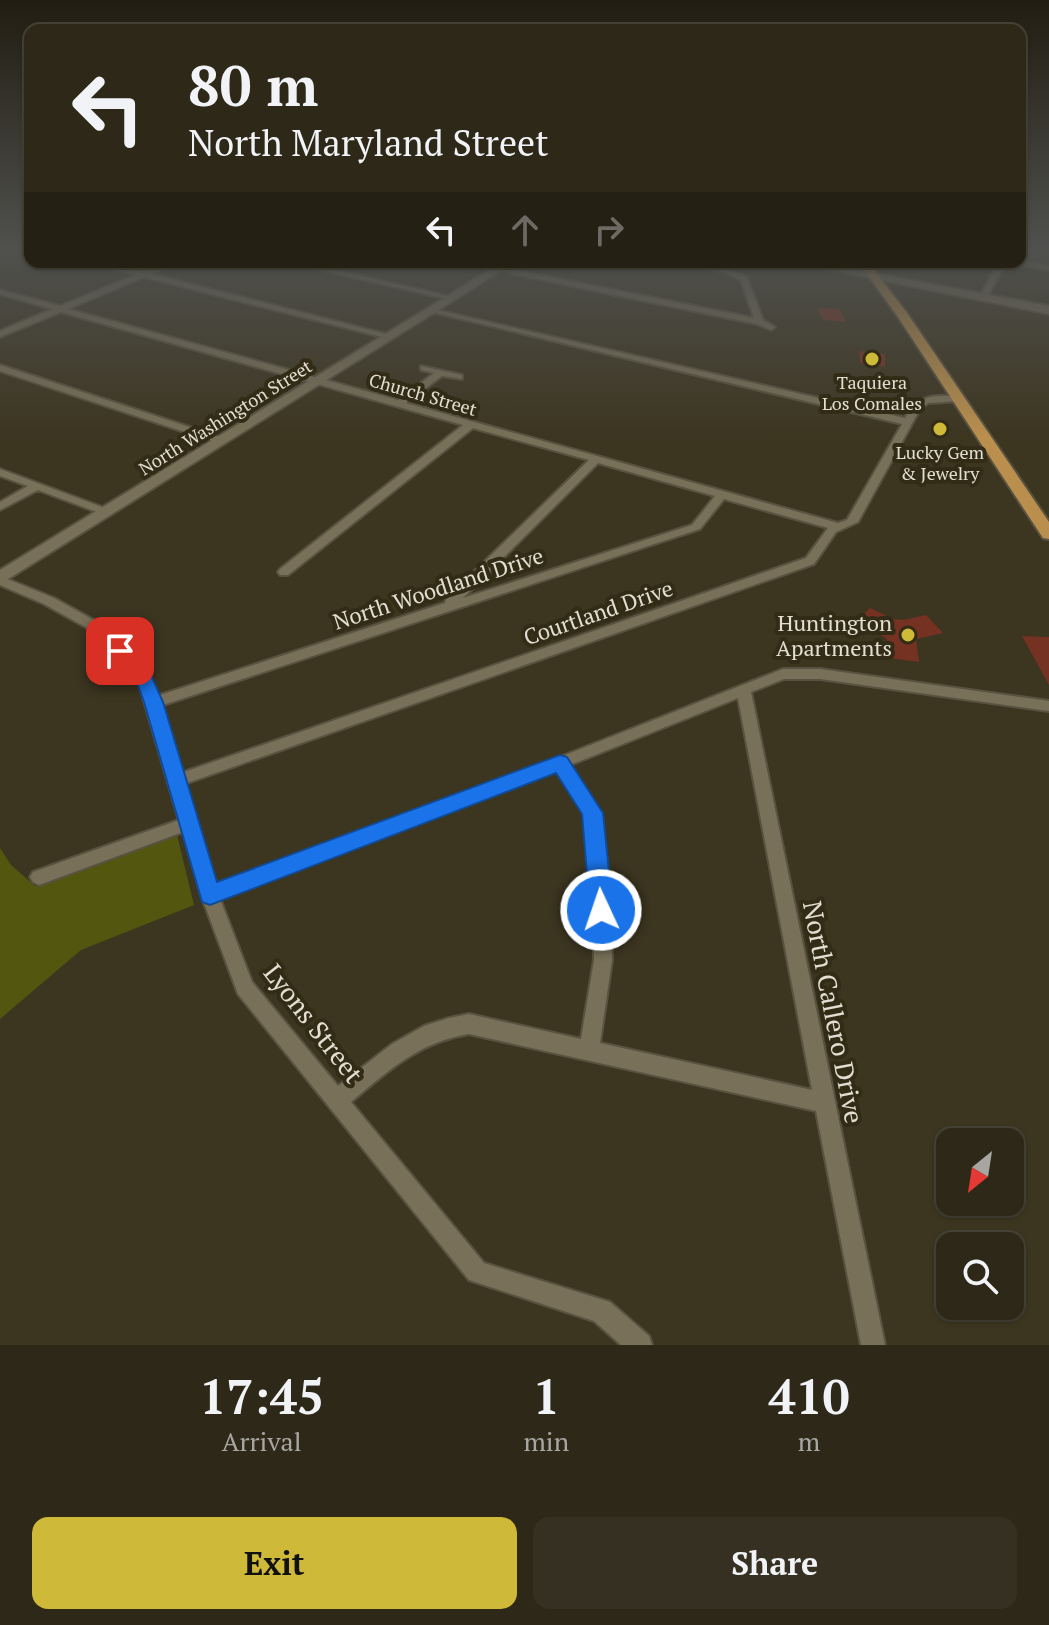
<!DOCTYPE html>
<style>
body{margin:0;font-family:"PT Serif",serif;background:#353021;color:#f1f3f6;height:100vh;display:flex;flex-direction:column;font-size:30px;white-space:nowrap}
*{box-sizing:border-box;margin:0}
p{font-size:26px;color:#a7a6a2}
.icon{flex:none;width:44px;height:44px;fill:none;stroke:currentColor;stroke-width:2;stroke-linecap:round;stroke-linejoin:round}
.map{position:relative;height:1345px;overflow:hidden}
.sheet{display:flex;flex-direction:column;background:#2d2818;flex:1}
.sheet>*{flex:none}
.banner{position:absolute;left:24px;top:24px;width:1002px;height:244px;border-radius:16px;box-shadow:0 2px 6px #0004,0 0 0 2px #484437;background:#2d2818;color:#f1f3f6;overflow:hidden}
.needle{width:52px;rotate:210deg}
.fabs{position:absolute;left:936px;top:1128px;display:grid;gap:16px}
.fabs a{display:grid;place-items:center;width:88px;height:88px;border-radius:16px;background:#2d2818;box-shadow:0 2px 6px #0004,0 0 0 2px #484437;font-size:40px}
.pin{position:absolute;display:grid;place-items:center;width:68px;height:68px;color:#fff;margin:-34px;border-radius:16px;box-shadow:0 4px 12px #0006}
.me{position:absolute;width:88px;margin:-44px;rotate:357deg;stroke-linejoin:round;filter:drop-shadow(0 0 6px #0008)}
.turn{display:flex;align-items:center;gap:28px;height:168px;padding:0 32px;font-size:36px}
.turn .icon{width:104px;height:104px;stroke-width:2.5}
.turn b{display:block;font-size:56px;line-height:68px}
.lanes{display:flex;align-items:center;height:76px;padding:0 32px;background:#0003;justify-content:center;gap:40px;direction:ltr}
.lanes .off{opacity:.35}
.eta{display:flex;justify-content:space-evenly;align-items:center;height:136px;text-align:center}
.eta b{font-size:48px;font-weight:700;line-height:56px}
.button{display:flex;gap:16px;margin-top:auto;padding:16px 32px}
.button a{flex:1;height:92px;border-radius:16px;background:#ceb938;color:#111;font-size:32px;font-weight:700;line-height:92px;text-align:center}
.button a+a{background:#353021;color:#f1f3f6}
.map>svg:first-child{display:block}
.green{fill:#53560e}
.building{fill:#753222}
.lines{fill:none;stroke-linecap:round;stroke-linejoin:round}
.street-casing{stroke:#595240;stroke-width:4}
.secondary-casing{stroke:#595240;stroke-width:4}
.primary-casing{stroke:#595240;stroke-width:4}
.street{fill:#787058;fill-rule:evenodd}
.secondary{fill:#787058;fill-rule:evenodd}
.primary{fill:#ba8f4d;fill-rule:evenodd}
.route{fill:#1a73e8;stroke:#114b97;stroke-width:2}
.poi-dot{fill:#ceb938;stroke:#322b16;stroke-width:3}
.labels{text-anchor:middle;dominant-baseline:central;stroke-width:8;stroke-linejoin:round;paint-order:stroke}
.far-poi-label{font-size:18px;fill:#e3ded1;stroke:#322b16}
.far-street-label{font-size:18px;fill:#e3ded1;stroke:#322b16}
.street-label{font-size:22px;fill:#e3ded1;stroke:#322b16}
.poi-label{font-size:22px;fill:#e3ded1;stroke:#322b16;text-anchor:end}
.near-street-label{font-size:26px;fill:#e3ded1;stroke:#322b16}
</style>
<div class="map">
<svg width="1049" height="1345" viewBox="0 0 1049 1345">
<rect width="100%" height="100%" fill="#3c3520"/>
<path class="green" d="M177,835L194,905L81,950L0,1019V848L11,865L35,886Z"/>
<path class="building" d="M817,308L839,309L846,322L823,320Z
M859,351L885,354V367L860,363Z
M870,608L893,619L904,620L926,615L943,633L916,639L919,662L890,658L887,639L857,621Z
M1022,636L1049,637V685Z"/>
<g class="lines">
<defs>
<path id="street" d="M1020,261L1049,266V270L1007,262Z
M89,262C107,262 123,270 140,271C152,272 164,262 177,262L151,274L394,336L390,339L144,277L68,309L398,400L434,373L421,370V366L462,375V379L442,376L406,403L838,523L847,520L902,424L428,311L432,309L905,418C918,394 935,394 961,397V401L928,403L920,409L858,522L836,532L814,564L184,784L216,885L555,759L783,669H820L1049,701V711L820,679H784L751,692L885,1345H861L816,1111L469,1034C419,1042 389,1070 351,1102L484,1263L610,1302L649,1336L652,1345H621L594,1321L469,1280L238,994L201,895L183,832L39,885L33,882L30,877L33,872L179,820L138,680L89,629L44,604L0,585V576L54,598L99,623L149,674L157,696L445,603L446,599L589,460L473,428L288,575H280L278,572L280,569L463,425L61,312L0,337V331L52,309L0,294V290L60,306L135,275ZM598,463L715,496L692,525L463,598ZM724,499L828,528L806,558L181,773L160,706L700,529ZM738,698L812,1090L600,1043L612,960L610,884L600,813L570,765ZM557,771L584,814L592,884L594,960L581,1039L469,1014L449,1018L424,1026L392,1044L338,1086L252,982L220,899Z
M286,262H300L456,298L452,300Z
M481,262H492L515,270L754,318L741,280L721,272L678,262C703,262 724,268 747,277L763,320L775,327L771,330L757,324L513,274Z
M999,262H1007L986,299H980L979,297Z
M0,365L226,439L227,441L222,444L218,443L0,371Z
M0,469L110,510L112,512L106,515L102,514L38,490L0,510V502L28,486L0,476Z"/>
<path id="secondary" d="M503,262H515L0,584V570Z
M791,262H813L1049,306V314Z"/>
<path id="primary" d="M858,262H868L907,313L1049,522V539L1043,538L898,317Z"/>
</defs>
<use href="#street" class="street-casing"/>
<use href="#secondary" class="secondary-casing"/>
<use href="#primary" class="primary-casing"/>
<use href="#street" class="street"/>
<use href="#secondary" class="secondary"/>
<use href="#primary" class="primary"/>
</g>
<linearGradient id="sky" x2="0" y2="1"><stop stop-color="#211d12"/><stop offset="0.57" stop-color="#50514e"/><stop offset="1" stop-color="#50514e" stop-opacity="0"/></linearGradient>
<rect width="1049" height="438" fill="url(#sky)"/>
<path class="route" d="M120,644L126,646L150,673L163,702L217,882L560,755L567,757L603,813L613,910L609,917L601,920L593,917L590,910L582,814L556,773L210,905L202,902L144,702L136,680L111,651Z"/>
<g class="poi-dot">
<circle cx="872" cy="359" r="8"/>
<circle cx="940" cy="429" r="8"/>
<circle cx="908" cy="635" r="8"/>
</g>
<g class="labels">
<g class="far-poi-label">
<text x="872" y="382">Taquiera<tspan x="872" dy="21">Los Comales</tspan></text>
<text x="940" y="452">Lucky Gem<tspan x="940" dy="21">&amp; Jewelry</tspan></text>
</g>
<g class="far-street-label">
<text transform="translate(423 394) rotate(16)">Church Street</text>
<text transform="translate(225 417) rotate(-32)">North Washington Street</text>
</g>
<g class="street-label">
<text transform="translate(438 588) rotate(-18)">North Woodland Drive</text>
<text transform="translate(598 612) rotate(-19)">Courtland Drive</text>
</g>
<g class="poi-label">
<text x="892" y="622">Huntington<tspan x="892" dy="25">Apartments</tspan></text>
</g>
<g class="near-street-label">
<text transform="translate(834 1012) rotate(79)">North Callero Drive</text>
<text transform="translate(314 1023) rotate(52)">Lyons Street</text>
</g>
</g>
</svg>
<div class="fabs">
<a><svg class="needle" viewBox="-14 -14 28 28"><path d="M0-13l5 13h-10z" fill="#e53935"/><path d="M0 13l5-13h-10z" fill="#a7a6a2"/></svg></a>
<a><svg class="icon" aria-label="search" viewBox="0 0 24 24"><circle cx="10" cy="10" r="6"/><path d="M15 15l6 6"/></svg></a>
</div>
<div class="pin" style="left:120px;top:651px;background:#d93025"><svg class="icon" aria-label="arrive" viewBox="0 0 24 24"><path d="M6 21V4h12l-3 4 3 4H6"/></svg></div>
<svg class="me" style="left:601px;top:910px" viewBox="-20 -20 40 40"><circle r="17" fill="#1a73e8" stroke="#fff" stroke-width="3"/><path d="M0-11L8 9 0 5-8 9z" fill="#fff"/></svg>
<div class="banner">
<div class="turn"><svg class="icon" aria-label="left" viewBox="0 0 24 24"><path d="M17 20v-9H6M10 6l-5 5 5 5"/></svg><div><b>80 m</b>North Maryland Street</div></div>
<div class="lanes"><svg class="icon" aria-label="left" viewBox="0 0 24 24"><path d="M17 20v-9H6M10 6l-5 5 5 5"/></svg><svg class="icon off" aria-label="ahead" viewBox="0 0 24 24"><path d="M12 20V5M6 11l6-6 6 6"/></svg><svg class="icon off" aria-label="right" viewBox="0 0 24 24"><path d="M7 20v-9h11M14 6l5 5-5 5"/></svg></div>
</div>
</div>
<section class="sheet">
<div class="eta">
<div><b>17:45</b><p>Arrival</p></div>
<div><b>1</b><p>min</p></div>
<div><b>410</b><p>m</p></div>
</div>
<div class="button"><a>Exit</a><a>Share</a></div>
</section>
